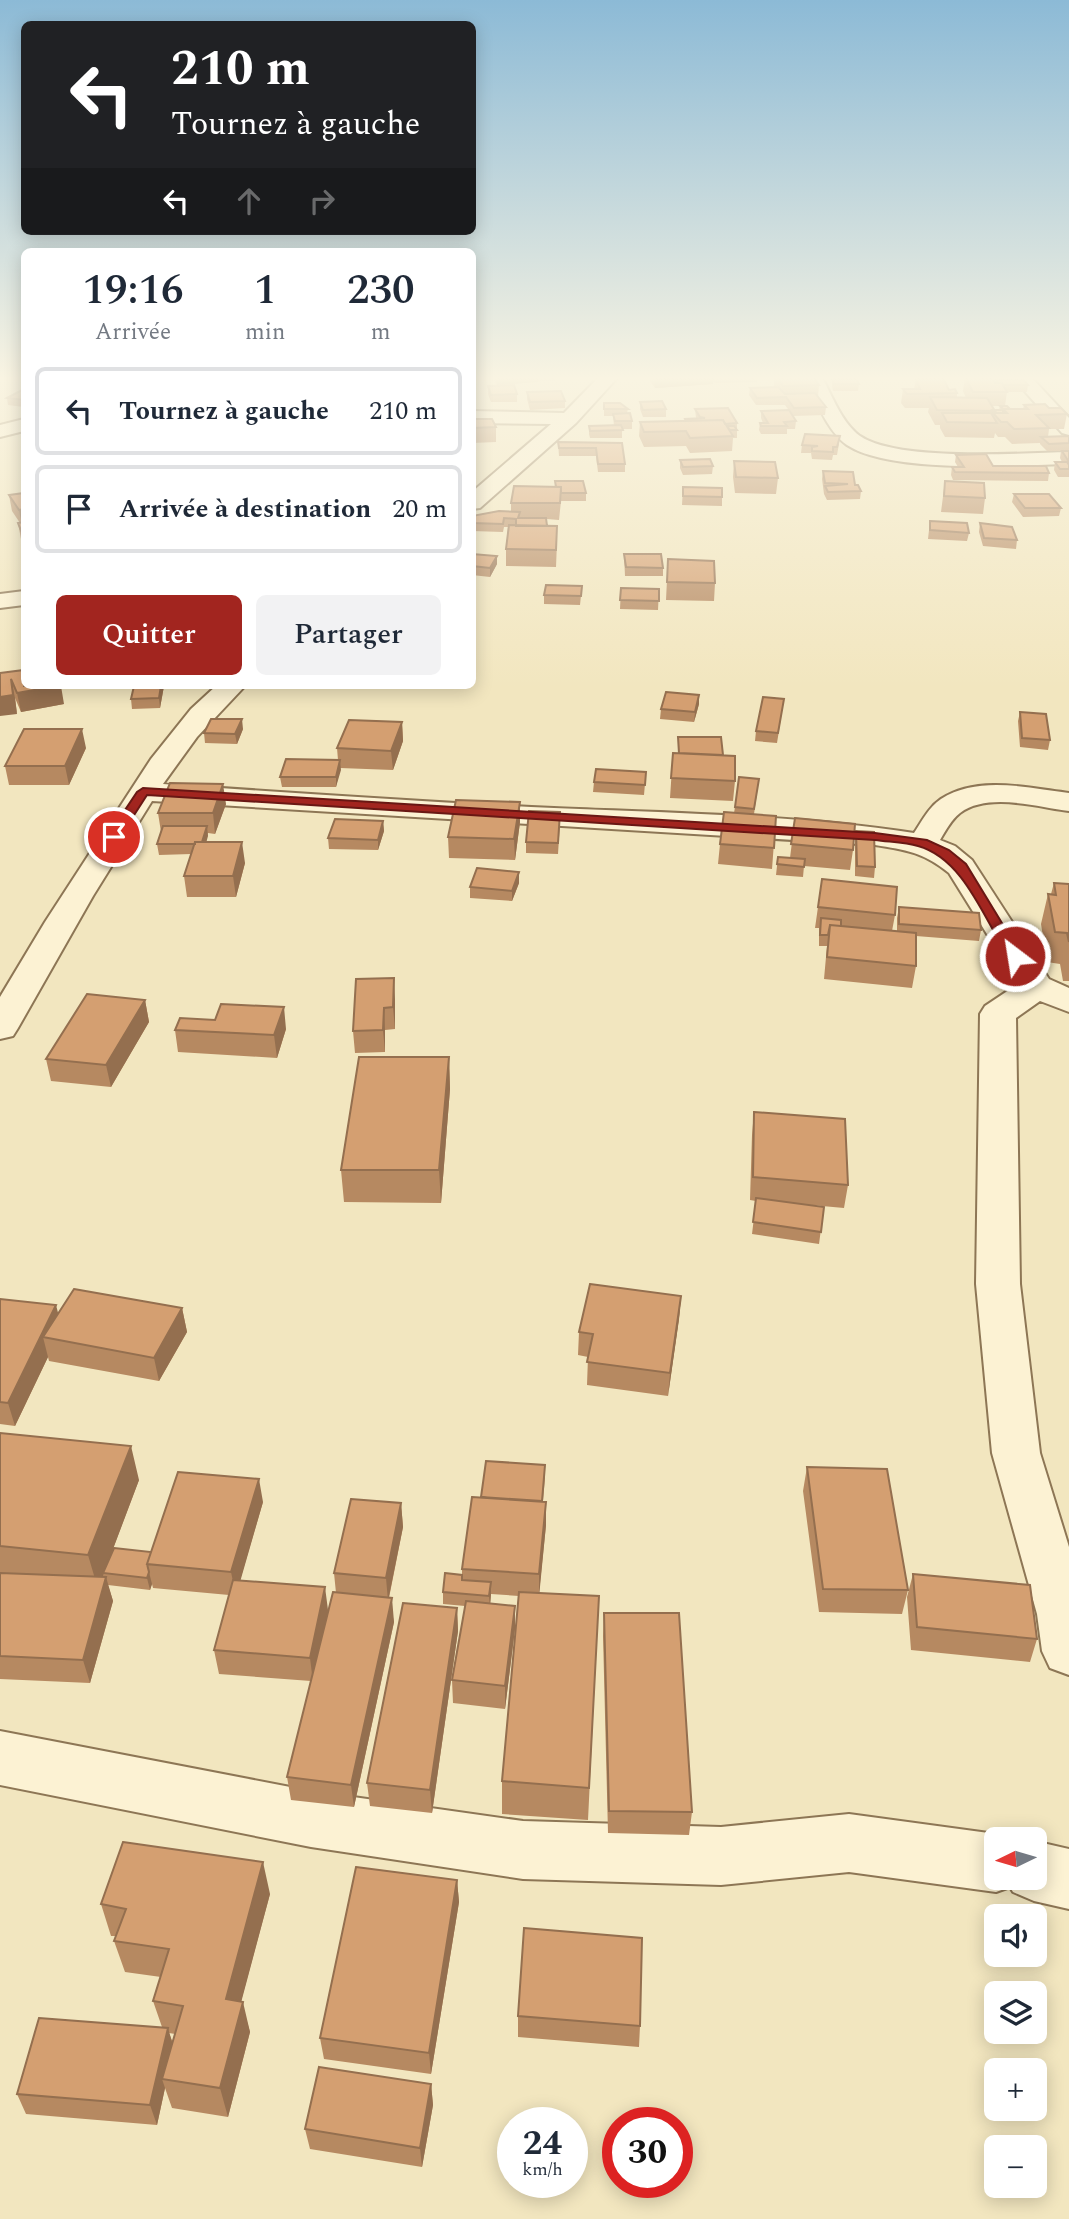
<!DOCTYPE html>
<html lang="fr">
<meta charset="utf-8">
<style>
body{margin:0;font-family:Spectral,serif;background:#f2f2f3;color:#1f2937;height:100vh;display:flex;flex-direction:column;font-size:26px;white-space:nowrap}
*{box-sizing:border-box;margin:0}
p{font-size:23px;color:#747a83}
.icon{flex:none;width:38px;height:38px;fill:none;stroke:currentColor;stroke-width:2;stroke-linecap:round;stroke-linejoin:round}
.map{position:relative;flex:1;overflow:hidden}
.drawer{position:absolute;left:21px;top:248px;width:455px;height:441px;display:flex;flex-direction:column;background:#fff;border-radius:10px;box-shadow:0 4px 18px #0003}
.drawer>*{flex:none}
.hud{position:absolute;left:21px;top:21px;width:455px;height:214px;border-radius:10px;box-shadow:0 4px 18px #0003;background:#202124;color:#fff;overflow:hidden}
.needle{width:46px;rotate:265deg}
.buttons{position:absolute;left:984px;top:1827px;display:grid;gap:14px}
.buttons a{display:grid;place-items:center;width:63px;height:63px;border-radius:10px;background:#fff;box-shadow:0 4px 18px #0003;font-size:35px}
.speed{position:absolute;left:497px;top:2107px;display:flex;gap:14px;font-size:35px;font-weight:700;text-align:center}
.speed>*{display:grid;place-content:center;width:91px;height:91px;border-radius:50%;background:#fff;box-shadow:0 4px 18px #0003;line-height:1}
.speed small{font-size:18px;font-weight:400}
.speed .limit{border:10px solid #d22;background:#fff;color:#111}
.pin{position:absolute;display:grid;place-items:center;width:60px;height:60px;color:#fff;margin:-30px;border:4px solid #fff;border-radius:50%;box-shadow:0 2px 7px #0007}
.me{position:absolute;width:77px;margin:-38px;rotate:329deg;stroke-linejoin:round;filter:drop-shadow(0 0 5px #0008)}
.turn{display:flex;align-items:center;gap:24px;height:147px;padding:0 35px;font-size:32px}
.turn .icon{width:91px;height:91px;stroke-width:2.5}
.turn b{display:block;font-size:49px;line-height:60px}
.lanes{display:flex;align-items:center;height:66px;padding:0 35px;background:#0003;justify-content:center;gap:35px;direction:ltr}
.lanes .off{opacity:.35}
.eta{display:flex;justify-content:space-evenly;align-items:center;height:119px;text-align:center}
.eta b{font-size:42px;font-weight:600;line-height:49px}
.action{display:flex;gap:14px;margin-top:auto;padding:14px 35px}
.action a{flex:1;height:80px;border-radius:10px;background:#a2251f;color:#fff;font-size:28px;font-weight:600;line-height:80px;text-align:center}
.action a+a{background:#f2f2f3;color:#1f2937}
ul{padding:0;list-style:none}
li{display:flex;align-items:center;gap:21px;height:88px;margin:0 14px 10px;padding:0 21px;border:4px solid #e0e1e3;border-radius:10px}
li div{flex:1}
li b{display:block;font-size:26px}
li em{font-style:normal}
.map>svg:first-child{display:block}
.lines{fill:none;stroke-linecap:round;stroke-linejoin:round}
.minor-casing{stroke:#8d7655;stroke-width:4}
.minor{fill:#fcf2d3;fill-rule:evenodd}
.wall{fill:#b68961;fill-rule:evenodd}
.shaded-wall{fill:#946f4f}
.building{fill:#d49f71;stroke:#946f4f;stroke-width:2}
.route{fill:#a2251f;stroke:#691814;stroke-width:2}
</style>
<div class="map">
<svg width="1069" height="2219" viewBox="0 0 1069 2219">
<rect width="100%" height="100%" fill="#f2e6bf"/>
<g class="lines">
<defs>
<path id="minor" d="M599,377H618L576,423L480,508L472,509V492L551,424L472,423V411L564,413Z
M804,377H822C832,396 842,423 860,436C898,462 1021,453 1069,452V464C1015,465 891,474 847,445C827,431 815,398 804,377Z
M1012,377H1031L1069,418V435L1062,433Z
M24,419V431L0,437V425Z
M24,591V605L0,608V594Z
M216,686H245L197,737L163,784C293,793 424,802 554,808C672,813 798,815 914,833C922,821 929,807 941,799C978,775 1029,788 1069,793V811C1037,807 988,792 960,813C951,820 946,830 940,840L955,846L972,860L1049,979L1069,988V1012L1040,1001L1016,1018L1020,1284L1040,1453L1069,1547V1675L1050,1668L1042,1651L1037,1614L992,1453L976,1284L980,1014L985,1006L1018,984L949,873C923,852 906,850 875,845L152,801L93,896L18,1028L13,1036L0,1039V997L45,922L151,759L191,709Z
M0,1731L311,1791L523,1821L721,1827L849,1814L996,1834L1010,1839H996V1878H1034V1841L1069,1849V1909L1034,1901L1013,1892L1010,1887L996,1892L849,1872L721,1885L523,1879L311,1847L0,1785Z"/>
</defs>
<use href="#minor" class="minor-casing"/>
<use href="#minor" class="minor"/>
</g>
<path class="wall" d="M492,377H556V380L497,385Z
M650,377H757V382L715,383L713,381V384L655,388L650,381Z
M774,377H813L819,385L818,397L826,407L825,415L793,416L785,405H756L749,395L750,388L774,387Z
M965,377L996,383V380L1028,385L1027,392H1007L1005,406L1010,409H1023L1024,405L1049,408L1067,414L1064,429H1049L1048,437L1069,436V477H1058L1054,470L1055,462H1062L1060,458L1061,451H1047L1040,444V443L1012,444L1005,437H998L995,433L994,438L945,437L940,428V425H935L928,412L929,408H905L901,403L903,389H914L916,379L957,393V398H966L963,391ZM992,406H1000L999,410H994Z
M832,379L859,384L858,391H833L832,386Z
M488,386L517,394V402H491L488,394Z
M24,389V407L8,405L7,398Z
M527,392L565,401V408L530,410L527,399Z
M640,402L666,409V417H643L640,409Z
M604,403L628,409L627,413L632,421V429H622V438H590L589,434V426H614L613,416H604Z
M695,409L737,423V438H733L732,451L690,453L686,446L644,447L639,436L640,422L685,421V419L696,418Z
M761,411L796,421L795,429H787V434H761L759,430L760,423H763L761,418Z
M472,419L496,427V442L472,443Z
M558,442L622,443L625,464V472H598L596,456H559Z
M839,444L837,455H833L832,460L812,459L811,453H801L802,445Z
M956,455L993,466L1049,473L1048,481L953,480L951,475L952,467H958L955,462Z
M680,460L713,466L712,474L683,475L680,468Z
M734,461L778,478L776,494L735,493L733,477Z
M823,471L861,491L860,499L827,500L824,494L822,479Z
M555,481L586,493V501H561L559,520L547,519V526L557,542L556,567L506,566V549L508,527H504L503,532L472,531V516L511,512V503L555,487Z
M945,481L985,498L983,514L941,512Z
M683,487L722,488V506L682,505Z
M24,493V547L21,539L18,523H20L12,511L9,495Z
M1014,494L1061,508L1059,516L1023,517L1012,502Z
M930,521L969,533L967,541L928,539Z
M980,523L1017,540L1016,549L983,546L979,532Z
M472,554L497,564L490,577L472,575Z
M624,554L663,568V576H625Z
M668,559L715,583L714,601L666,600Z
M582,586L580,605L544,604V595Z
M621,588L659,589L658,610L620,609Z
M472,602H475L476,650H472Z
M0,673L64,704L21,712L15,698L17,714Z
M134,686H164L160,708L132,709L131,699Z
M699,695V704L694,722L660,719L661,709Z
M784,699L777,743L755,741L756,731Z
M1020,712L1050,740L1048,750L1020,747L1018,721Z
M402,722L403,741L393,770L340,768L336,787H282L280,777L338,760L337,748Z
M243,729L237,744L205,743L204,733Z
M678,737L723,755L735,781L733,801L670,798L673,753H678Z
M86,748L69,785H9L5,766Z
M646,772L644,795L593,792L594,782Z
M759,779L754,814L776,816L772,869L718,864L720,844L734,813L735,807Z
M520,802V822L515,860L449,858L448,837Z
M226,804L215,834L208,833L206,842L245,863L236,897H187L184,876L191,854L159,855L157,844L161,832L158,813Z
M795,818L853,850L850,870L804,866L803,877L776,875L778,857L790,858Z
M383,821L384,831L378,850L329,849L328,838Z
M560,822L558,854L526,853V842Z
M856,831L875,867L874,878L855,876V841Z
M519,872V883L512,901L470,898V887Z
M1054,883L1069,884V981H1063L1060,964L1047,962L1041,924L1048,894H1051Z
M818,907L895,915L892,931H897V918L899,907L981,930L979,941L916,936V966L912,988L824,979L827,946H819V928H815Z
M395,999V1029L385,1030V1052L355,1053L353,1031Z
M145,1000L149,1022L111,1087L51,1081L46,1059Z
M286,1029L277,1058L178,1052L175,1030Z
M449,1057L450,1089L441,1203L344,1202L341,1170Z
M754,1112L848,1185L844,1208L811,1205L824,1207L819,1244L752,1234L756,1201L750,1200L752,1135Z
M681,1296L679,1319L668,1396L587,1385L588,1357L578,1355L579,1332Z
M0,1299L58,1313L182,1308L187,1332L159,1381L49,1361L48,1357L15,1426L0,1424Z
M0,1433L139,1480L109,1559L151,1552L263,1502L240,1580L328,1610L336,1593L334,1573L401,1503L403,1527L389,1598L394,1622L354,1807L291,1800L287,1777L311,1681L219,1674L214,1650L229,1595L153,1588L152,1584L150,1590L108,1585L113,1601L90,1683L0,1679Z
M807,1467L908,1590L902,1614L819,1612L803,1491Z
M545,1477L543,1501L546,1502V1525L539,1593L599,1596L588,1820L502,1814V1781L519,1596L491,1594L490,1603L515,1606V1629L505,1709L453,1703L452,1680L465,1606L443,1604V1592L462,1575V1569L481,1497Z
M913,1574L1037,1639L1030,1662L911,1650L907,1597Z
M457,1608L458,1631L432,1813L370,1806L367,1783Z
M604,1613L692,1812L689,1835L608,1833L603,1636Z
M457,1880L459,1902L431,2074L324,2059L320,2038Z
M270,1894L241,2001L250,2032L228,2117L172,2108L165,2088L157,2125L26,2114L17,2094L162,2027L153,2001L161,1977L125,1972L114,1941L116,1936H111L101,1904ZM169,2033L175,2034L173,2043Z
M518,2016L640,2026L639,2047L518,2037Z
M431,2084L433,2105L422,2167L310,2149L305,2129Z"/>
<path class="shaded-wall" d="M497,377H538V382L497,385Z
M655,377H714L713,384L655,388Z
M24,509V526H22L19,510Z
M497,556V564L490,577V568Z
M11,679L15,698L17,714L0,716V697Z
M57,686H61L64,704L21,712L17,693Z
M161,686H164L160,708L159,698Z
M699,695V704L694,722L695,712Z
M242,719L243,729L237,744L235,734Z
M402,722L403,741L393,770L391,751Z
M82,729L86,748L69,785L65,766Z
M340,760L341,770L336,787V777Z
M223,784L226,804L215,834L213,813Z
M520,802V822L515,860L514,839Z
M383,821L384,831L378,850V840Z
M207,826L208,836L203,854L202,844Z
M242,842L245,863L236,897L233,876Z
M519,872V883L512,901V891Z
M394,978L395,999V1029L393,1007Z
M145,1000L149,1022L111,1087L106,1065Z
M284,1007L286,1029L277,1058L274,1035Z
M384,1008L385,1030V1052L383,1030Z
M449,1057L450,1089L441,1203L439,1170Z
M681,1296L679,1319L668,1396L670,1373Z
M56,1305L62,1328L43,1337L48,1357L15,1426L8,1403Z
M182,1308L187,1332L159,1381L154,1358Z
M131,1446L139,1480L98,1589L88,1555Z
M259,1479L263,1502L236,1596L231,1572Z
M546,1502V1525L539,1597V1574Z
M401,1503L403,1527L388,1601L386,1578Z
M149,1572L152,1584L150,1590L147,1578Z
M106,1577L113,1601L90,1683L83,1660Z
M491,1582V1594L490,1608L489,1596Z
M325,1587L328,1610L313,1682L310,1658Z
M392,1598L394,1622L354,1807L351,1785Z
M515,1606V1629L505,1709V1686Z
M457,1608L458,1631L432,1813L430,1790Z
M263,1862L270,1894L234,2029L226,1999Z
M457,1880L459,1902L431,2074L429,2053Z
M243,2002L250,2032L228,2117L220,2088Z
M168,2028L174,2049L162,2079L165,2088L157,2125L150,2105Z
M431,2084L433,2105L422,2167L420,2148Z"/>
<path class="building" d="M777,377H813L819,385L783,386Z
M965,377L992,378L995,383H1002L1007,392H973Z
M943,378L949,390L955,389L957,393L907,394L903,389H920L916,379Z
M832,379H856L859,384H834Z
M996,380H1024L1028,385H1003L1002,383H998Z
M514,385L517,394L491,395L488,386Z
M778,387L785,394L815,393L826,407L794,408L786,397L757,398L750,388Z
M24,389V400L7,398Z
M561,391L565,401L530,402L527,392Z
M930,397L987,398L995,411L937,410Z
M662,401L666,409L643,410L640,402Z
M604,403H620L628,409H604Z
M1045,404L1049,408H1061L1067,414L1036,415L1049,428L1014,429L1007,422H1001L993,413H1007L1003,409H1028L1024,405Z
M1000,406H1007L1010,409H1003Z
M728,408L737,423L725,424L723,420L686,421L685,419L705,418L700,417L695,409Z
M789,410L796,421L784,422L787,426H761L760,423H768L761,411Z
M993,410H1003V413H997Z
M630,413L632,421H615L613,414Z
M942,413H991L997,423L947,422Z
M472,419H492L496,427L472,428Z
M723,420L733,436L690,438L686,431L644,432L640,422Z
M621,425L623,430L590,431L589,426Z
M727,426H734L737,430H730Z
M805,434L840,436L837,447H833V452L812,451V447L818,446L802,445Z
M1069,436V443L1049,444L1041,437Z
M558,442L622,443L625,464H598L596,448H559Z
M1062,451H1069V462Z
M986,454L993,466H1046L1049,473L955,472L952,467H964L956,455Z
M710,459L713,466L683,467L680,460Z
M734,461L775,462L778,478L736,477Z
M1055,462H1067L1069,465V469H1060Z
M823,471L853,472L855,485H858L861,491L828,492L825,486L848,484L825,483Z
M555,481H583L586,493H561V487H556Z
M945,481L984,483L985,498L944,496Z
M514,486L561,487L560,503H511Z
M683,487L722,488V497L683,496Z
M24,493V509L19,510L9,495Z
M1014,494H1049L1061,508H1025Z
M499,511L520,512L518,518H546L547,526H516V519L504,518L503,524L472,523V516Z
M930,521L967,523L969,533L930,530Z
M24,522V538L18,523Z
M980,523L1012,527L1017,540L984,538Z
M509,525L557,526L556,550L506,549Z
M472,554L497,556L490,568L472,566Z
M624,554H661L663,568L626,567Z
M668,559L714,561L715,583L667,582Z
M546,585L582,586L581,596L544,595Z
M621,588L659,589V601L620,600Z
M472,602H475V632H472Z
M24,670V686H57L17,693L11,679L13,695L0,697V673Z
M134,686H161L159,698L131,699Z
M666,692L699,695L695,712L661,709Z
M763,697L784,699L778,733L756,731Z
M1020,712L1046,714L1050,740L1022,738Z
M211,719H242L235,734L204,733Z
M349,720L402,722L391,751L337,748Z
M24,729H82L65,766H5Z
M678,737H721L723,755L679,753Z
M673,753L735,756V781L671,778Z
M286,759L340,760L336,777H280Z
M596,769L646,772L645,785L594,782Z
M739,777L759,779L754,809L735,807Z
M170,783L223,784L213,813H158Z
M456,800L520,802L514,839L448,837Z
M529,811L560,812L558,843L526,842Z
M724,812L776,816L774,848L720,844Z
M795,818L855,824L853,850L791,844Z
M335,819L383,821L378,840L328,838Z
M163,826H207L202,842H195V844H157Z
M856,831L874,832L875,867L857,866Z
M195,842H242L233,876H184Z
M778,857L805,859L804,867L777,864Z
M477,868L519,872L512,891L470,887Z
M822,879L897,887L895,915L818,907Z
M1054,883L1069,884V942L1067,933L1055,932L1048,894L1056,895Z
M899,907L979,913L981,930L899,924Z
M821,918L841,920V926L830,925L828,935H820Z
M830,925L916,933V966L827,957Z
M394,978L393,1007L384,1008L383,1030L353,1031L356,979Z
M87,994L145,1000L106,1065L46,1059Z
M221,1004L284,1007L274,1035L175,1030L180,1018L215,1020Z
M359,1057H449L439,1170H341Z
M754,1112L845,1119L848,1185L753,1177Z
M756,1198L824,1207L821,1232L753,1222Z
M590,1284L681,1296L670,1373L587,1362L593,1334L579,1332Z
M74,1289L182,1308L154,1358L43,1337Z
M0,1299L56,1305L8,1403L0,1402Z
M0,1433L131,1446L88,1555L0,1546Z
M486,1461L545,1465L542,1501L481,1497Z
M807,1467L887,1469L908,1590L823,1589Z
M178,1472L259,1479L231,1572L147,1564Z
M472,1497L546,1502L539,1574L462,1569Z
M351,1499L401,1503L386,1578L334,1573Z
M114,1548L151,1552L147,1564L149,1572L147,1578L103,1573Z
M0,1573L106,1577L83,1660L0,1656Z
M445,1573L462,1575V1580L491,1582L489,1596L443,1592Z
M913,1574L1030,1585L1037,1639L917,1627Z
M233,1580L325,1587L310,1658L214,1650Z
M333,1592L392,1598L351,1785L287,1777Z
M519,1592L599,1596L589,1788L502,1781Z
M466,1601L515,1606L505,1686L452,1680Z
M403,1603L457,1608L430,1790L367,1783Z
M604,1613H679L692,1812L609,1811Z
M123,1842L263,1862L226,1999L243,2002L220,2088L162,2079L183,2006L153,2001L169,1949L114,1941L126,1909L101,1904Z
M356,1867L457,1880L429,2053L320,2038Z
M524,1928L642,1938L640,2026L518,2016Z
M39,2018L168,2028L150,2105L17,2094Z
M319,2067L431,2084L420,2148L305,2129Z"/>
<linearGradient id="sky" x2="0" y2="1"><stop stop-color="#8cbad6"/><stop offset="0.55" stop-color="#f9f4e2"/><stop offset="1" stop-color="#f9f4e2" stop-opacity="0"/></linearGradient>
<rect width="1069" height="688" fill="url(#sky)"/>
<path class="route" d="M143,788L875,833L927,840L949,850L966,864L1022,956L1020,959H1010C985,922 965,859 918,846C905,842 889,842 875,840L147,795L118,840H109L107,837L137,792Z"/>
</svg>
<div class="buttons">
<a><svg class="needle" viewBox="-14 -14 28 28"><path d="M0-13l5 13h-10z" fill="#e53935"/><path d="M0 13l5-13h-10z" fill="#747a83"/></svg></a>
<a><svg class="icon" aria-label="sound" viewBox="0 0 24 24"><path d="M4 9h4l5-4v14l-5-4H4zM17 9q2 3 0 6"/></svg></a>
<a><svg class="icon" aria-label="layers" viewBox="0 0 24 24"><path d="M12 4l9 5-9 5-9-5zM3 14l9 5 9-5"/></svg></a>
<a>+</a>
<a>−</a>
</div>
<div class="speed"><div>24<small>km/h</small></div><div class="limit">30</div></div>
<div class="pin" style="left:114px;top:837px;background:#d93025"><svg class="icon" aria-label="arrive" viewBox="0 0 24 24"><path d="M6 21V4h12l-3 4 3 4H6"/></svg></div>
<svg class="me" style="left:1015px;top:956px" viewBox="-20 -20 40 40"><circle r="17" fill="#a2251f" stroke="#fff" stroke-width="3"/><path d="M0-11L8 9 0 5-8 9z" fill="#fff"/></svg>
<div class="hud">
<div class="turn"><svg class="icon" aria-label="left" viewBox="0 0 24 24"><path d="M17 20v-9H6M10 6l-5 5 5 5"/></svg><div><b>210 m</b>Tournez à gauche</div></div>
<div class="lanes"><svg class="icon" aria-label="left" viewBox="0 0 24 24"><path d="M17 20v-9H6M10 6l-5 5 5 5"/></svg><svg class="icon off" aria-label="ahead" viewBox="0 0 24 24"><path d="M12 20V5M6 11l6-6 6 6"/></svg><svg class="icon off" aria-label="right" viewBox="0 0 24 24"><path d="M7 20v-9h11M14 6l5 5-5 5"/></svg></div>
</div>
<section class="drawer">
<div class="eta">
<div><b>19:16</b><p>Arrivée</p></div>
<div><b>1</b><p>min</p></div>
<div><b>230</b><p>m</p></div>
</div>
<ul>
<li><svg class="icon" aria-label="left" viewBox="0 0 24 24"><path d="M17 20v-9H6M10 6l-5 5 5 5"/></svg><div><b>Tournez à gauche</b></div><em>210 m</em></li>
<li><svg class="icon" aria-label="arrive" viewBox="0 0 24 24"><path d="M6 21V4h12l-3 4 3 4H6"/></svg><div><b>Arrivée à destination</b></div><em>20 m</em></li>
</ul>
<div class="action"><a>Quitter</a><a>Partager</a></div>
</section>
</div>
